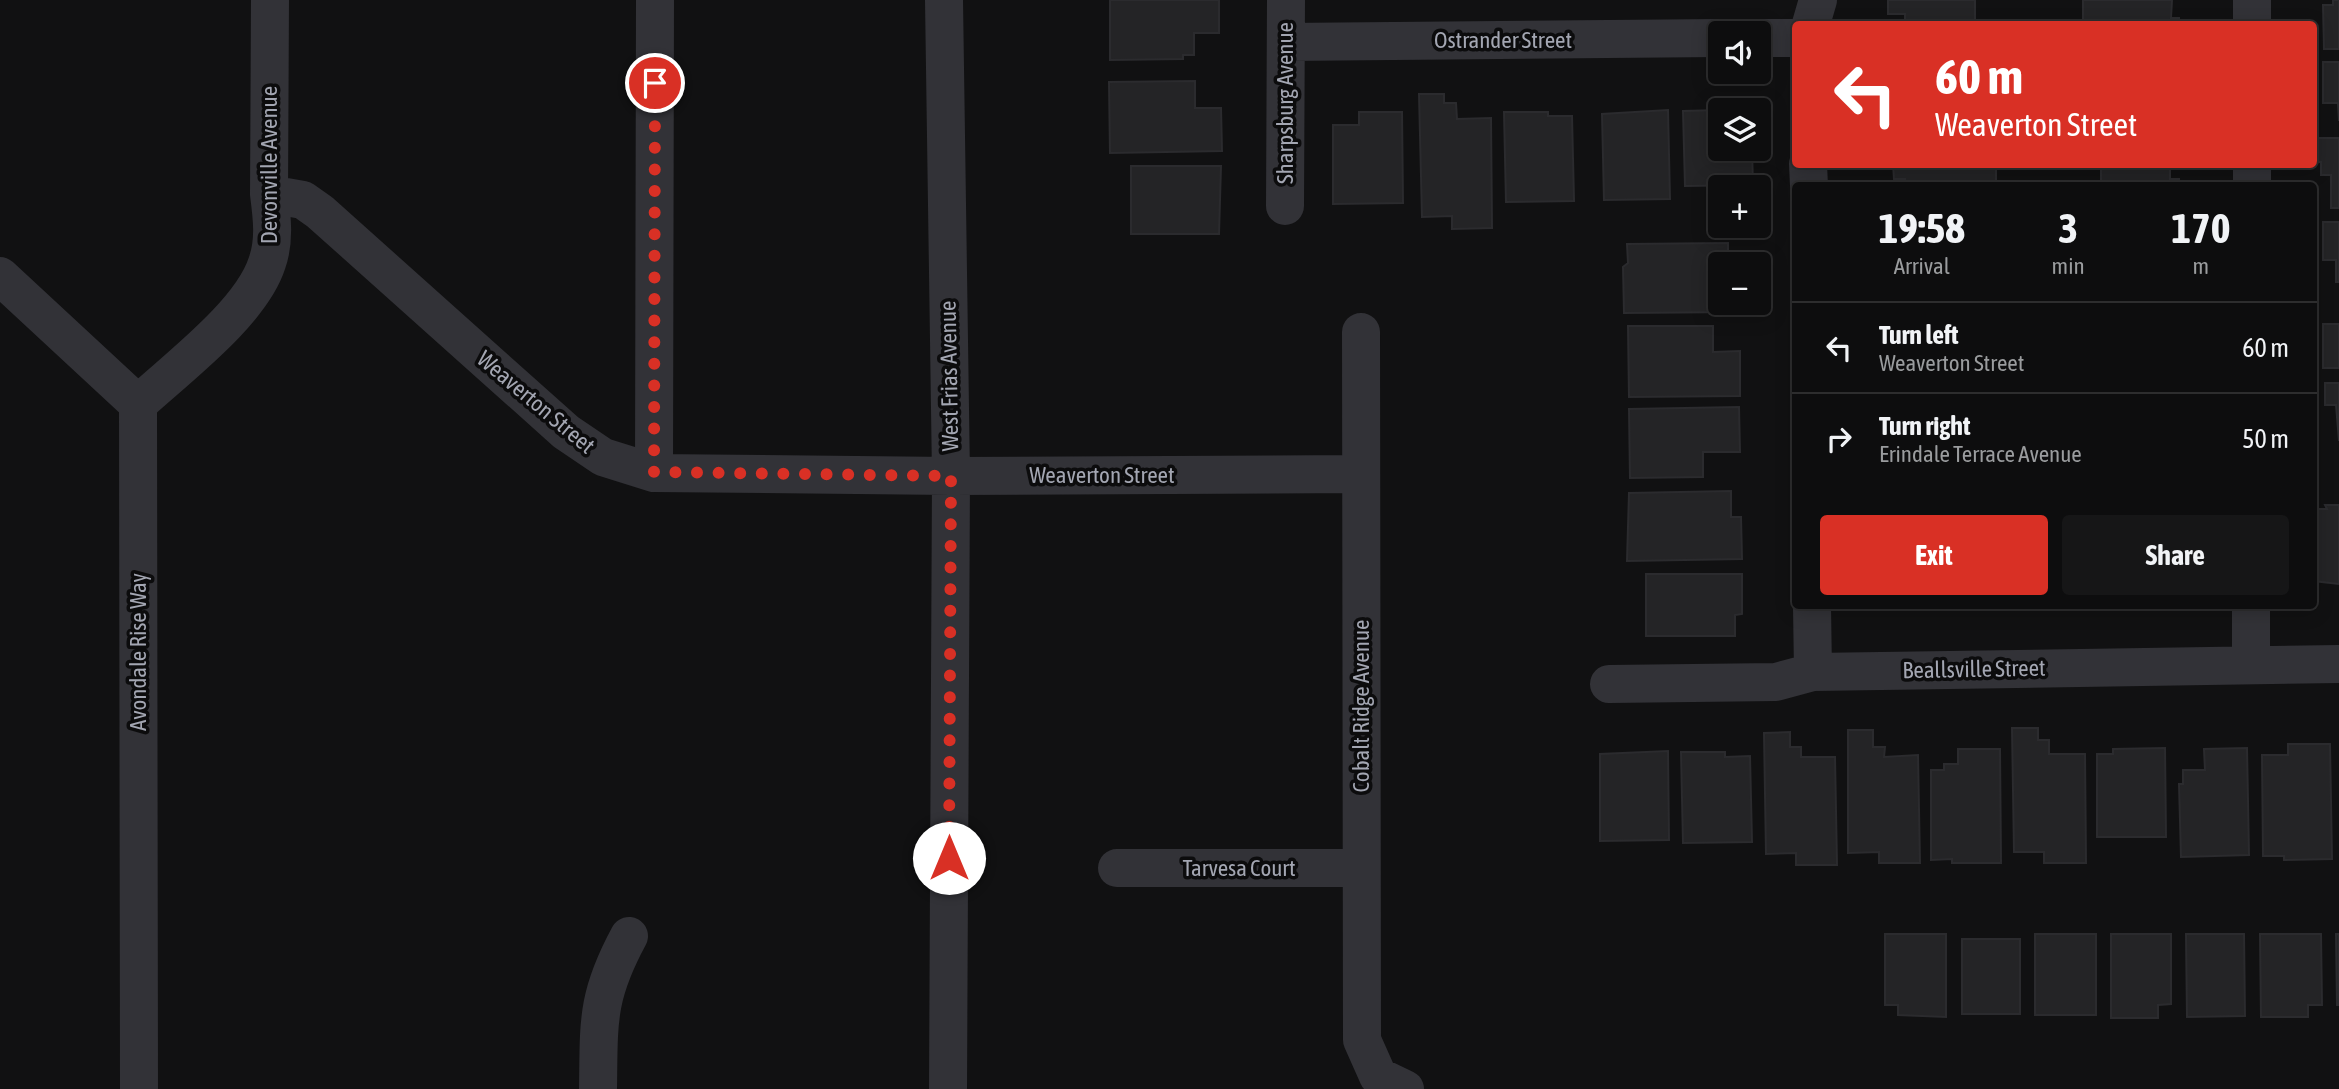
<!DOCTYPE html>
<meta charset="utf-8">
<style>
body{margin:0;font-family:"Asap Condensed",sans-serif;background:#161617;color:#f1f3f6;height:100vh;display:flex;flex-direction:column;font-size:26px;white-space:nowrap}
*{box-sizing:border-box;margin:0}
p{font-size:23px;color:#9a9c9e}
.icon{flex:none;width:38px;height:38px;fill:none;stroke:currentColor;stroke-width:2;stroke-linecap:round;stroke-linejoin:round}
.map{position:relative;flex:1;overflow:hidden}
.sheet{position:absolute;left:1792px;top:182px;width:525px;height:427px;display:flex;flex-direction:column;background:#0d0d0e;border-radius:7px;box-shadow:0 4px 18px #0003,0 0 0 2px #2d2d2e}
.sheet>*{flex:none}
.banner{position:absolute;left:1792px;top:21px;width:525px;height:147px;border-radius:7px;box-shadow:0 4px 18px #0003,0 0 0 2px #2d2d2e;background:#d93025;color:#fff;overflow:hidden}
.tools{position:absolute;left:1708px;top:21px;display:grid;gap:14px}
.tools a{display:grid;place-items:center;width:63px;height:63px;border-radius:7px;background:#0d0d0e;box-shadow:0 4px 18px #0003,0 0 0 2px #2d2d2e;font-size:35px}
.pin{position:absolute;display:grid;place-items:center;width:60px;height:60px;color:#fff;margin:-30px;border:4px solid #fff;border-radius:50%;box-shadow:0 2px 7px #0007}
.me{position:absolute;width:77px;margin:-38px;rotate:0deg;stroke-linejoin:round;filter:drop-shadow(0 0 5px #0008)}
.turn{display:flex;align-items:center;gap:24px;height:147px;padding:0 28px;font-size:32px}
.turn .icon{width:91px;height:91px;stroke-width:2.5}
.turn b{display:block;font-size:49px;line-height:60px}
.eta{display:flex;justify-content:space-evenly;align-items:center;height:119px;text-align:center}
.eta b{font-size:42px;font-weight:700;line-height:49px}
.button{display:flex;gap:14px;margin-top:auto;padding:14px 28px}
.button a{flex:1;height:80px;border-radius:7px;background:#d93025;color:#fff;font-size:28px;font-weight:700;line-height:80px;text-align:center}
.button a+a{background:#161617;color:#f1f3f6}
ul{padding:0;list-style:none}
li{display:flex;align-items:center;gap:21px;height:91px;padding:0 28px;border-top:2px solid #2d2d2e}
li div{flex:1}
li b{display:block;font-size:26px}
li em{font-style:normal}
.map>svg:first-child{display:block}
.building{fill:#242426;stroke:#2b2b2e;stroke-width:2}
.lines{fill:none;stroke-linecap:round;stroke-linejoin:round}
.minor{stroke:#323237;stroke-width:38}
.route{stroke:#d93025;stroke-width:12;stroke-dasharray:0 21.6}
.labels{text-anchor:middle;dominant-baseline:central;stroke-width:7;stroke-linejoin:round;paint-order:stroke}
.street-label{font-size:23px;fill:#a3a6b2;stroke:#0c0c0d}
</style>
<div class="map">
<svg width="2339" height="1089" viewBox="0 0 2339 1089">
<rect width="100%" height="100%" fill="#111112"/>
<path class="building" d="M1110,0H1219V33H1194V55H1183V59L1110,60Z
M1888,0H1975V24H1887L1905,22V14H1888Z
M2083,0H2172L2171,18H2179V24H2083Z
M2333,0H2339V49H2324L2323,5H2333Z
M2323,62H2339V121L2338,103H2323Z
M1195,81V108H1221L1222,151L1110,153L1109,82Z
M1419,94H1444V103H1456L1457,119L1491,118L1492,228L1452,229V216L1422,217Z
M1668,110L1670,199L1604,200L1602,114Z
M1720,110V149H1752L1753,185L1685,186L1683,111Z
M1359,112H1402L1403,203L1333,204V125H1359Z
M1504,112H1548V116H1572L1574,201L1506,202Z
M2314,138H2339V208H2331V175H2321V162H2314Z
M1893,164H1996V186H1905V179H1894Z
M2101,164H2170V179H2179V186H2101Z
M1131,166H1221L1219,234H1131Z
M2323,222H2339V282H2336V260H2323Z
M1728,243V264H1720V303H1737V312L1624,313L1623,267L1628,263L1627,244Z
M2323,324H2339V368H2323Z
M1628,326H1713V352L1740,351V396L1629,397Z
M2325,383H2339V441L2336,405H2325Z
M1739,407L1740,452H1703V477L1630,478L1629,409Z
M1731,491V517H1741L1742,559L1627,561L1629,493Z
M2325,505H2339V584L2314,581V509H2327Z
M1646,574H1742V614L1735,615V636H1646Z
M2012,728H2038V740H2049V754H2085L2086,863H2044V852H2014Z
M1848,730H1873V747H1885L1884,757L1918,755L1920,863H1879V852L1848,853Z
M1790,732V747H1801V757H1835L1837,865H1796V853L1766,854L1764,733Z
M2288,744H2330L2332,859L2284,860V856H2263L2262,755H2288Z
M2165,748L2166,837H2097V754H2113V749Z
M2247,748L2249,855L2181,857L2179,784H2183V770H2205L2204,749Z
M1958,749H2000L2001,863H1952V859L1931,860V770H1944V764H1958Z
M1668,751L1669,840L1600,841V754Z
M1681,752H1725V757L1750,756L1752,842L1683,843Z
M1885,934H1946V1017L1898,1015V1005H1885Z
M2035,934H2096V1015H2035Z
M2111,934H2171V1004L2158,1005V1018H2111Z
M2186,934H2244L2245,1016L2187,1017Z
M2260,934H2321L2322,1005H2308V1017H2261Z
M2336,934H2339V1005H2337Z
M1962,939H2020V1014H1962Z"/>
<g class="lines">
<path class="minor" d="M944,0L951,476L948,1089
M1811,24L1818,0
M2252,24V0
M1759,38H1796
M1286,42L1720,38
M1808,164L1809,186
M2252,186V164
M269,194L303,200L320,212L566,432L603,457L654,473L951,476L1361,474
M1285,206L1286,0
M0,276L138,404L139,1089
M1361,332L1362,1040L1378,1076L1405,1089
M138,404C177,368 251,313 267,263C275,241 272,217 269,194L270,0
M654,473L655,0
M1812,606L1813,672
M2251,664V606
M1609,684L1776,682L1813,672L2339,664
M1117,868H1361
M598,1089C599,1022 596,997 629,936"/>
</g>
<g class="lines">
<path class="route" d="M655,83L654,472L951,476L949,858"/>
</g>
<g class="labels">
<g class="street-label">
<text x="1503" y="40">Ostrander Street</text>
<text transform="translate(1285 103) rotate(-90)">Sharpsburg Avenue</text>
<text transform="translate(269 165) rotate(-90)">Devonville Avenue</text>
<text transform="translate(949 376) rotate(-91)">West Frias Avenue</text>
<text transform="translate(536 402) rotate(40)">Weaverton Street</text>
<text x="1102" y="475">Weaverton Street</text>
<text transform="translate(138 652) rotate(-90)">Avondale Rise Way</text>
<text transform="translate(1974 669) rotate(-1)">Beallsville Street</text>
<text transform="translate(1361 706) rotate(-90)">Cobalt Ridge Avenue</text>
<text x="1239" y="868">Tarvesa Court</text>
</g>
</g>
</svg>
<div class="tools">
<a><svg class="icon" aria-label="sound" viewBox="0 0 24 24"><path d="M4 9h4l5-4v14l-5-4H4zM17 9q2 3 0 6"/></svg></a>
<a><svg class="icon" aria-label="layers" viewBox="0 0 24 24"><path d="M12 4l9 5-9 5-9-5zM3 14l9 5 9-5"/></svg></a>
<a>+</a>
<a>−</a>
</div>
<div class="pin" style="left:655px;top:83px;background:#d93025"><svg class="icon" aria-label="arrive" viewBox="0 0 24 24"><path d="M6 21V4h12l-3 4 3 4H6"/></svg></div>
<svg class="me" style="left:949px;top:858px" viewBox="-20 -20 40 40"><circle r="19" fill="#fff"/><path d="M0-13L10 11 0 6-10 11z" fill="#d93025"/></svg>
<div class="banner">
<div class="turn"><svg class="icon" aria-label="left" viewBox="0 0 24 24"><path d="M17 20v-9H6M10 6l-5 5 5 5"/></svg><div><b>60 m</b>Weaverton Street</div></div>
</div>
<section class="sheet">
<div class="eta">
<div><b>19:58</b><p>Arrival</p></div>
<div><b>3</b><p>min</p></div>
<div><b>170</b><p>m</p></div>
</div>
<ul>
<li><svg class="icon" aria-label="left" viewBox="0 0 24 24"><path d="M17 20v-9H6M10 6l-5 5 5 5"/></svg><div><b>Turn left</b><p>Weaverton Street</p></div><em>60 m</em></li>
<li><svg class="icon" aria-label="right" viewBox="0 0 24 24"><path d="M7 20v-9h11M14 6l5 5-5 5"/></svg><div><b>Turn right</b><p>Erindale Terrace Avenue</p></div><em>50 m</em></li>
</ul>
<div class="button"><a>Exit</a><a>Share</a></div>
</section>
</div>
